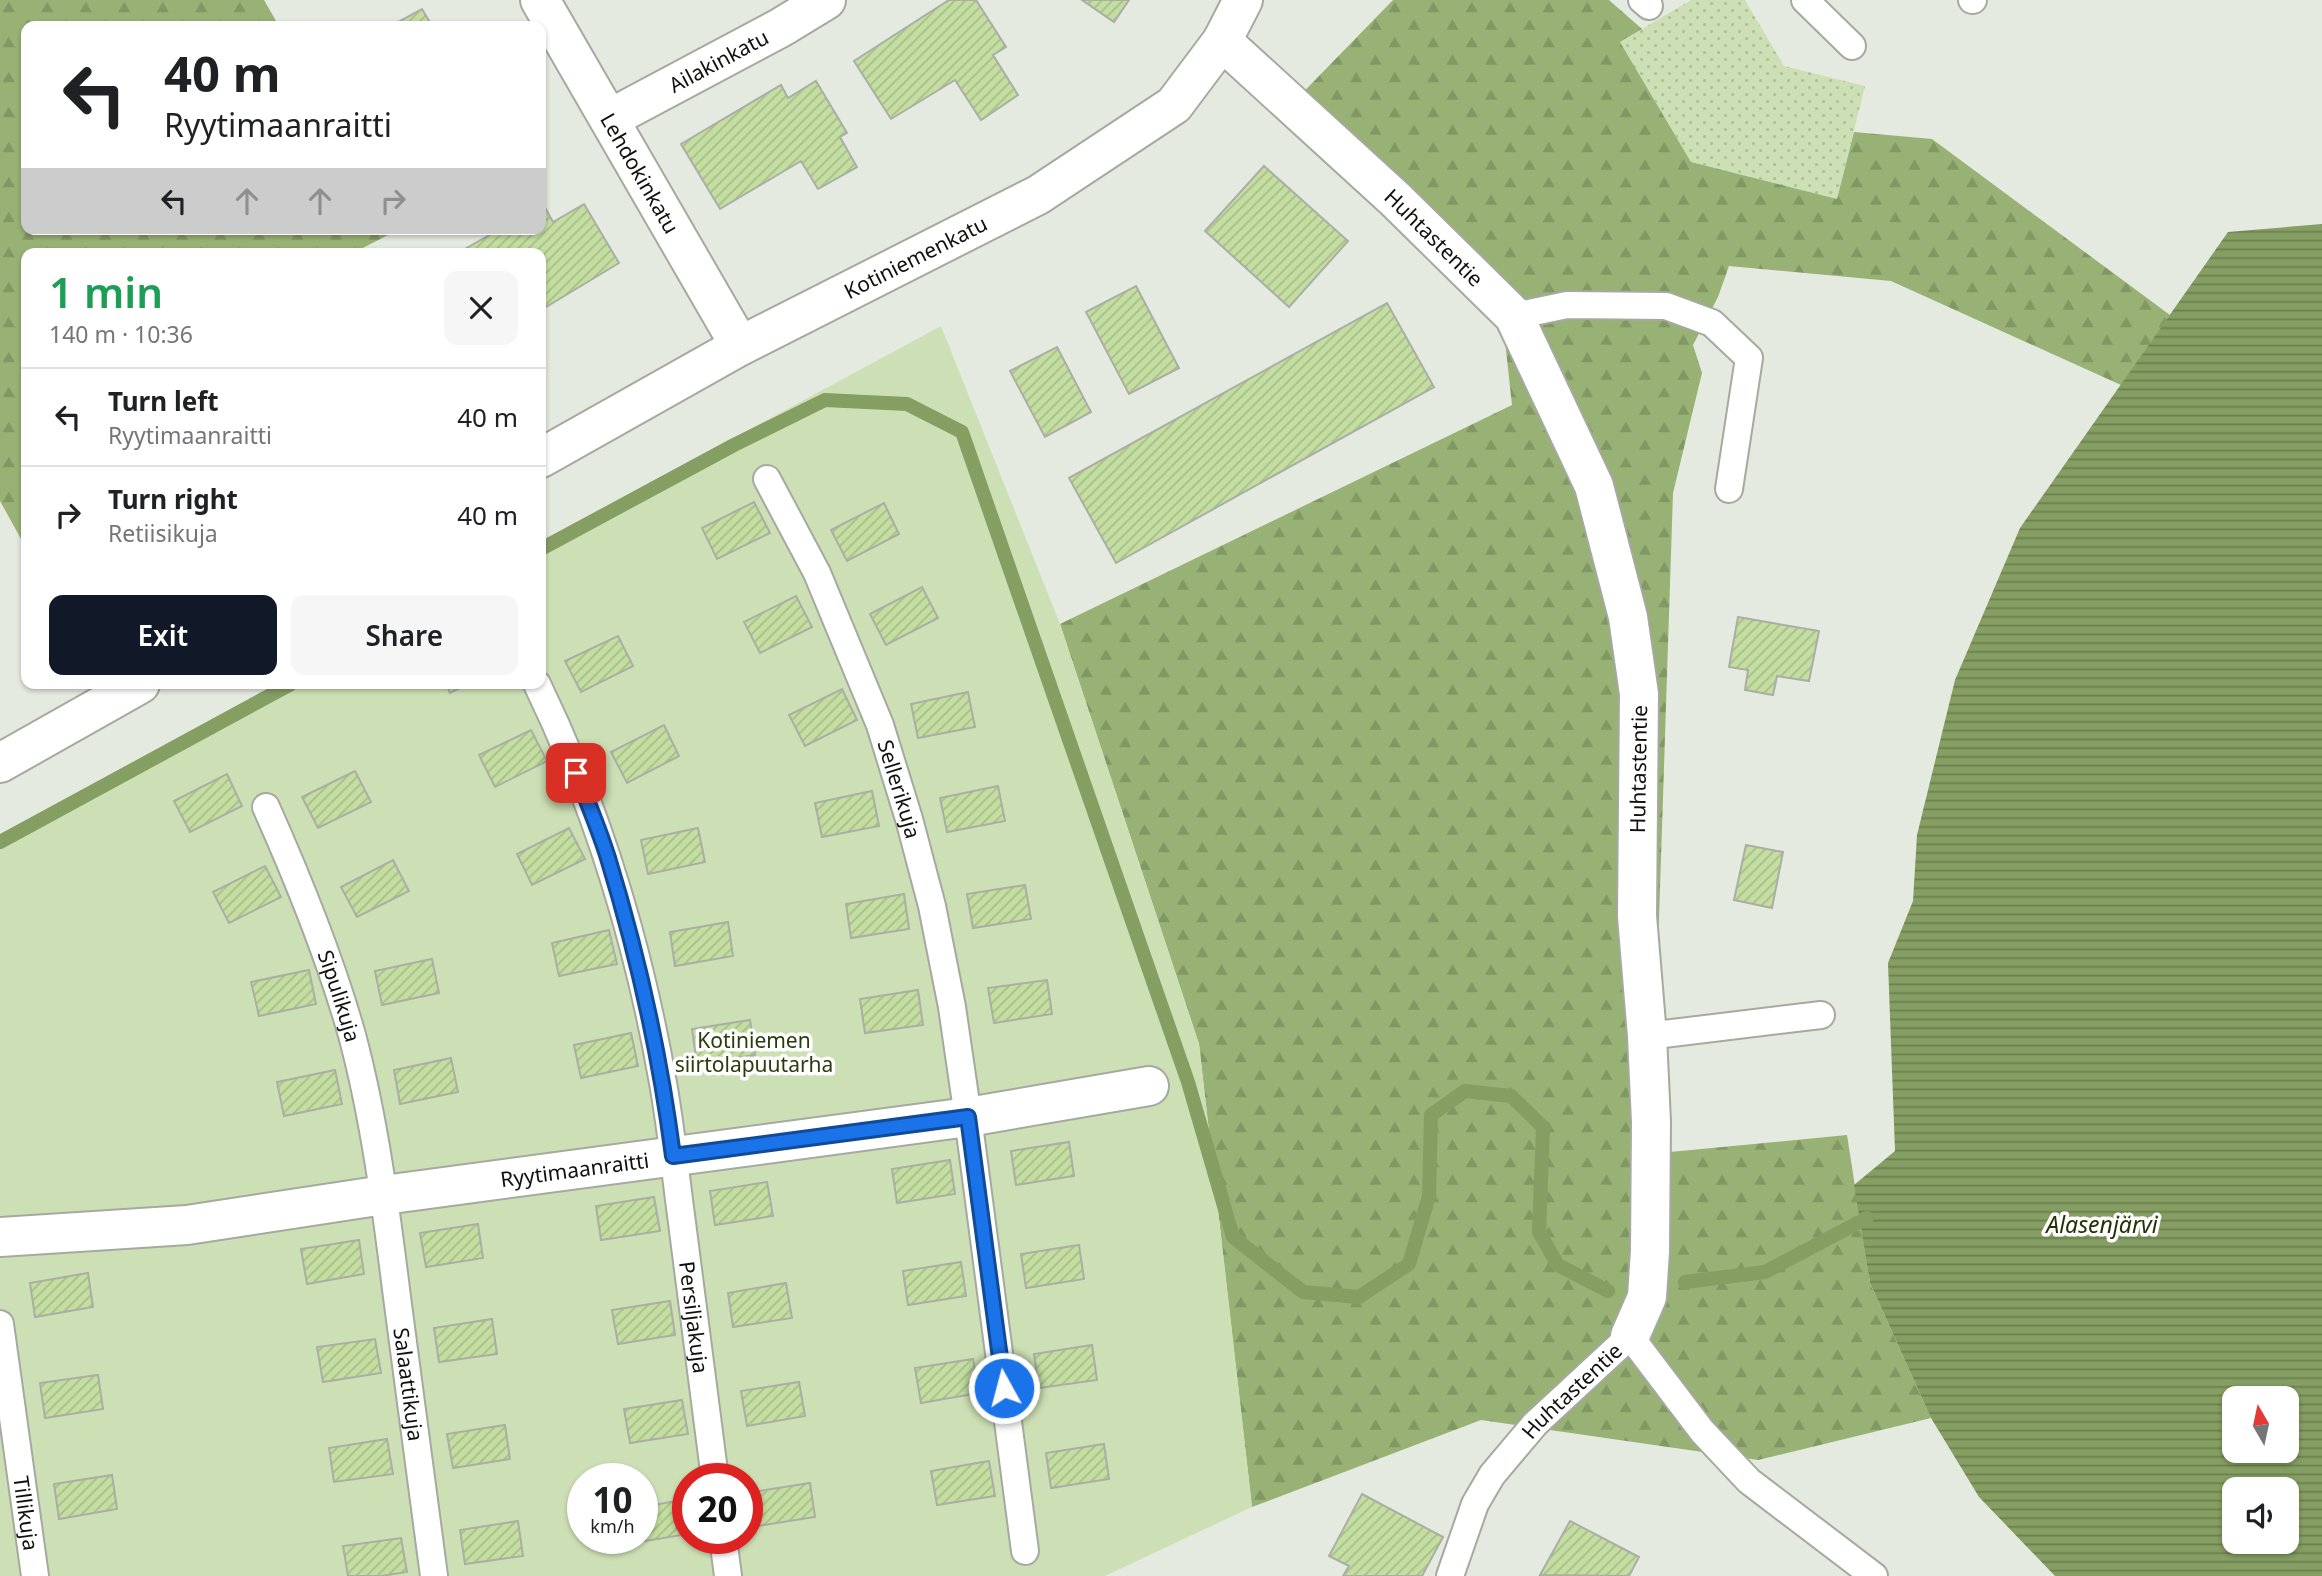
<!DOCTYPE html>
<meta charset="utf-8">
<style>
body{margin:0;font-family:"Noto Sans",sans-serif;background:#f6f6f6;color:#202124;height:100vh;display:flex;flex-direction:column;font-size:26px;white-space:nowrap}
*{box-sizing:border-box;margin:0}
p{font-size:23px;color:#757577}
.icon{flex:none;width:38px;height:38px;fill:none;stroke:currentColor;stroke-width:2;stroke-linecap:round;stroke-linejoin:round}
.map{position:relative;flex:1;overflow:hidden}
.panel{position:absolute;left:21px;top:248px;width:525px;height:441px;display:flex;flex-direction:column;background:#fff;border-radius:14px;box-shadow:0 2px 5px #0004}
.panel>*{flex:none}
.banner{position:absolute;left:21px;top:21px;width:525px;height:214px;border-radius:14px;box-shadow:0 2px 5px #0004;background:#fff;color:#202124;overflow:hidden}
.needle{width:46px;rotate:351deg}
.fabs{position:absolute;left:2222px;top:1386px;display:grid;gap:14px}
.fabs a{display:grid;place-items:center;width:77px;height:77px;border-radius:14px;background:#fff;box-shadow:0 2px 5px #0004;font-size:35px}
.speed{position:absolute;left:567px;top:1463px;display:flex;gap:14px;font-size:35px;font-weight:700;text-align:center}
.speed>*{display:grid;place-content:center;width:91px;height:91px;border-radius:50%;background:#fff;box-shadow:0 2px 5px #0004;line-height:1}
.speed small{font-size:18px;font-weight:400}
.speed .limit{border:10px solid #d22;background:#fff;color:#111}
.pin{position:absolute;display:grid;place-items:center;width:60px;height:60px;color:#fff;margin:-30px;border-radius:14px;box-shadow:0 4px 10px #0006}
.me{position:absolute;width:77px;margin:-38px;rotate:353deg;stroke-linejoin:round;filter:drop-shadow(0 0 5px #0008)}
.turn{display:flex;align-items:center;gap:24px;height:147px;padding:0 28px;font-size:32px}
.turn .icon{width:91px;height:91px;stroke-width:2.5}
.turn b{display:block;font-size:49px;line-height:60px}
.lanes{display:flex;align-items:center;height:66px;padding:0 28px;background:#0003;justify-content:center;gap:35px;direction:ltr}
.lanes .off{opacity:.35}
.round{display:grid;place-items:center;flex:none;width:74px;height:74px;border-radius:14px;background:#f6f6f6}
.summary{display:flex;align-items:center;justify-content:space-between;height:119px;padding:0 28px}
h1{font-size:42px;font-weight:600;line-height:52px;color:#1e9e55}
.cta{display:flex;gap:14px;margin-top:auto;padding:14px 28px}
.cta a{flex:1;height:80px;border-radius:14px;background:#111827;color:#fff;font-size:28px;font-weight:600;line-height:80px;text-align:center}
.cta a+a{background:#f6f6f6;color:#202124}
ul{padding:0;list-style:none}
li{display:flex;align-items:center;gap:21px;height:98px;padding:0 28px;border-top:2px solid #e0e0e0}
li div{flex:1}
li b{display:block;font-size:26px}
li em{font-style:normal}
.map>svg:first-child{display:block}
.grass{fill:url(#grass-dots)}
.forest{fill:url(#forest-firs)}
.garden{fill:#cde0b5;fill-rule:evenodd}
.water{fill:url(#water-rules);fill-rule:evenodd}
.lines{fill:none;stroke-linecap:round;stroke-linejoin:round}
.stream{stroke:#859e62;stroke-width:14}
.building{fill:url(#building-hatch);stroke:#aaaea5;stroke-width:2}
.service-casing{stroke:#a5a9a0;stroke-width:30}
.minor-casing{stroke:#a5a9a0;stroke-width:42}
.service{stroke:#fff;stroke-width:26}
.minor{stroke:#fff;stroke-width:38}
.route-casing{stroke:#114b97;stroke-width:18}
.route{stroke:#1a73e8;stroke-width:12}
.labels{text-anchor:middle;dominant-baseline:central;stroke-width:7;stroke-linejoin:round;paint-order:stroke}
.street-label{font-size:21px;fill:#0f110e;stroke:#fff}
.park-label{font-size:21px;fill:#2b3b0e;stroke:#fff}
.water-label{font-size:23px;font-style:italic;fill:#223204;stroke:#fff}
</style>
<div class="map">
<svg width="2322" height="1576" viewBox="0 0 2322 1576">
<defs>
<pattern id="grass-dots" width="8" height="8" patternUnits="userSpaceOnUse" patternTransform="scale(1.75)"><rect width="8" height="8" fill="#cde0b5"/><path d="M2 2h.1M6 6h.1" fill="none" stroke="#afbf9a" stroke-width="1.8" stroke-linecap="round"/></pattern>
<pattern id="forest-firs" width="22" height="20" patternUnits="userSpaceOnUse" patternTransform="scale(1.75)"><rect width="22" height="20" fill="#98b275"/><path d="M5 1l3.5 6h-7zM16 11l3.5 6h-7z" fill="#829864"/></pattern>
<pattern id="water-rules" width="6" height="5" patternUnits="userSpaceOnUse" patternTransform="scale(1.75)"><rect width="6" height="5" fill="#859e62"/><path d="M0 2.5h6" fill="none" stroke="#6b7f4f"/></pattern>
<pattern id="building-hatch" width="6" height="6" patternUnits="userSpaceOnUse" patternTransform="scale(1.75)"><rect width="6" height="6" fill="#c3dea0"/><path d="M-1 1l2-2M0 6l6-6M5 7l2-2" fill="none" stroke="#a6bd89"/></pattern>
</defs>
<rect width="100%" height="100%" fill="#e5eae0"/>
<path class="grass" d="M1691,0H1745L1784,66L1865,86L1837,199L1691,162L1620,42Z"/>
<path class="forest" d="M0,0H264L279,26H26V229H393L394,232L351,254H26V548L0,501Z
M1393,0H1609L1642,29L1620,42L1691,162L1837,199L1854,132L1932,139L2170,315L2121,385L1891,281L1729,266L1718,297L1693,345L1702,373L1673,493L1656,1011L1670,1152L1847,1135L1870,1283L1931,1418L1758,1460L1481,1420L1252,1507L1199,1044L1060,624L1512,405L1503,323L1281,115Z"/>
<path class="garden" d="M941,326L1060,624L1199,1044L1252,1507L1105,1576H0V835L279,684H541V542ZM583,1479H642V1538H583ZM688,1479H747V1538H688Z"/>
<path class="water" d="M2322,224V1576H2055L1979,1497L1931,1418L1870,1283L1854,1185L1895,1151L1888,963L1913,901L1917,835L1955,680L2020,528L2228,232ZM2235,1398H2287V1451H2235ZM2235,1489H2287V1542H2235Z"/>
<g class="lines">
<path class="stream" d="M541,549L734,445L825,400L907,404L962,432L1188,1082L1233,1237L1303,1292L1359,1297L1409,1264L1429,1196L1431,1115L1465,1091L1511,1096L1543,1127L1539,1232L1558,1265L1608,1291
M0,842L291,684
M1685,1282L1765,1272L1867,1218"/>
</g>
<path class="building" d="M949,0H976L1006,47L993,55L1018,95L981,120L955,80L891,119L854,61Z
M1082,0H1129L1114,22Z
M422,9L432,26H391Z
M816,81L847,133L840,137L857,167L818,189L801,161L720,209L681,144L781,85L788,98Z
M1264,166L1348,241L1289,307L1205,231Z
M543,204L553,222L584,204L619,263L541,310V254L458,253L500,229H541V205Z
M1136,286L1179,368L1129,394L1086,312Z
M1387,303L1434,387L1116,563L1069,478Z
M1057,347L1091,412L1045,437L1010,371Z
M754,502L770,533L717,559L702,528Z
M884,503L899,534L847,561L831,530Z
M922,587L938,618L886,645L870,614Z
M796,596L812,627L760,653L744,622Z
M1738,617L1819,631L1809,681L1777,676L1773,695L1745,690L1748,670L1729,667Z
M618,636L633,666L581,692L565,661Z
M446,684H468L450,693Z
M842,689L857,720L805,746L789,715Z
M968,692L975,727L918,738L911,704Z
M664,725L679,756L627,783L611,752Z
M531,730L547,761L495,787L479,755Z
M355,771L371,802L318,828L302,797Z
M227,774L242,806L190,832L174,801Z
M998,786L1005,821L947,832L940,798Z
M872,791L879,826L822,837L815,803Z
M569,828L585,859L532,885L517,854Z
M698,828L705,862L648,874L641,840Z
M1746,845L1783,852L1772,908L1734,900Z
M393,860L409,891L357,917L341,887Z
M265,866L281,897L229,923L213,892Z
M1025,885L1031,919L973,928L967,894Z
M904,894L909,929L851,938L846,904Z
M728,922L733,956L675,966L670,932Z
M609,930L617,964L559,976L552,943Z
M432,959L439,993L382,1005L375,971Z
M309,970L316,1004L259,1016L251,982Z
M1047,980L1052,1014L994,1023L988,988Z
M918,990L923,1025L865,1033L860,999Z
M750,1020L755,1055L697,1064L692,1029Z
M631,1033L638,1066L581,1078L574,1045Z
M451,1058L458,1092L400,1104L394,1070Z
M335,1070L342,1104L284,1116L277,1082Z
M1069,1142L1074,1176L1016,1185L1011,1151Z
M950,1160L955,1194L897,1203L892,1169Z
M767,1182L773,1216L715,1225L710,1191Z
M654,1197L660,1231L601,1240L596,1206Z
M478,1224L483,1258L426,1267L420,1233Z
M359,1240L364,1274L307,1284L301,1249Z
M1079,1245L1084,1279L1026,1288L1021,1254Z
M961,1262L966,1296L908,1305L903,1271Z
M88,1273L93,1307L35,1317L30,1283Z
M786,1283L792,1318L733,1327L728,1293Z
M670,1301L675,1335L618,1344L612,1310Z
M492,1319L497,1354L439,1362L434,1328Z
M375,1339L381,1373L323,1382L317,1347Z
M1092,1345L1097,1380L1039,1388L1034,1354Z
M973,1359L979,1393L921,1403L915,1368Z
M98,1375L103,1409L45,1418L40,1383Z
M799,1382L805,1416L747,1426L741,1391Z
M682,1400L688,1434L630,1443L624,1409Z
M505,1425L510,1459L453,1468L447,1434Z
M387,1439L393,1474L334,1482L329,1448Z
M1104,1444L1109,1479L1051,1488L1046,1453Z
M989,1461L995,1496L937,1505L931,1471Z
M112,1475L117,1509L59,1519L54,1484Z
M810,1483L815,1517L758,1526L752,1492Z
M1362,1494L1443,1537L1422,1576H1343L1349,1566L1329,1556Z
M688,1499V1534L639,1542V1538H642V1507Z
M518,1521L523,1556L465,1564L460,1530Z
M1570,1521L1639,1557L1629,1576L1540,1575Z
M401,1538L407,1572L381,1576H348L343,1546Z"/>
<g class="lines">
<defs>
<g id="service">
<path d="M1642,0L1649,6"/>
<path d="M1805,0L1852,46"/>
<path d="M1972,0H1973"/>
<path d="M1514,316L1567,305L1666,306L1712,323L1749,358L1729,489"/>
<path id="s1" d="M767,479L817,573L880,725L909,819L932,906L952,1007L968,1117L1025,1551"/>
<path id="s2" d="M537,684C598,810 639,946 663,1083C671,1127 675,1171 681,1215C692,1303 704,1391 715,1479"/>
<path id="s3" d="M266,807C299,881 330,957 352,1035C375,1121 386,1209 397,1297C410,1390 422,1483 434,1576"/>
<path d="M1647,1036L1821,1015"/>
<path id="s4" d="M0,1324L35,1576"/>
<path d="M723,1538L728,1576"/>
<path id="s5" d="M1450,1576L1475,1504L1492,1475L1535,1424L1630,1336L1702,1431L1749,1481L1874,1576"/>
</g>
<g id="minor">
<path id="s6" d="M540,0L740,346"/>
<path id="s7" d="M1222,41L1395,199L1514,316L1594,486L1628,617L1639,694L1637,916L1647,1036L1651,1122L1650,1251L1647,1297L1630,1336"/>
<path id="s8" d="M609,119L780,28L826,0"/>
<path id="s9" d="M541,458L740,346L1038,195L1174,105L1222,41L1243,0"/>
<path d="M0,763L140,684"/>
<path id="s10" d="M0,1237L187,1225L384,1195L968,1117L1149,1086"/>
</g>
</defs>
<use href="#service" class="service-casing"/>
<use href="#minor" class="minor-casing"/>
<use href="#service" class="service"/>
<use href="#minor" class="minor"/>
</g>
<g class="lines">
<defs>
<path id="route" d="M576,773C587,801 599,829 608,858C638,956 660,1055 673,1156L968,1117L1004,1388"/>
</defs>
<use href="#route" class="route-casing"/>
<use href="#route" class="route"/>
</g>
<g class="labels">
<g class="street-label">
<text stroke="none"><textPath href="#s8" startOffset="124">Ailakinkatu</textPath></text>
<text stroke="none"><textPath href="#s6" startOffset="200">Lehdokinkatu</textPath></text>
<text stroke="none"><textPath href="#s7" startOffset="289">Huhtastentie</textPath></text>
<text stroke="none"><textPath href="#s9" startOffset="425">Kotiniemenkatu</textPath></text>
<text transform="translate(1638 769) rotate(-89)">Huhtastentie</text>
<text stroke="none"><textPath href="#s1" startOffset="338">Sellerikuja</textPath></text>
<text stroke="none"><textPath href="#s3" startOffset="203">Sipulikuja</textPath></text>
<text stroke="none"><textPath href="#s10" startOffset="579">Ryytimaanraitti</textPath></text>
<text stroke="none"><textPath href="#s2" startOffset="656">Persiljakuja</textPath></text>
<text stroke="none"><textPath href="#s3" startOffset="598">Salaattikuja</textPath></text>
<text stroke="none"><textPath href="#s5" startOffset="226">Huhtastentie</textPath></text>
<text stroke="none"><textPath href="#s4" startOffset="191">Tillikuja</textPath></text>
</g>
<g class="park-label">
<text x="754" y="1040">Kotiniemen<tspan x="754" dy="24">siirtolapuutarha</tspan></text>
</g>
<g class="water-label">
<text x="2102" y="1224">Alasenjärvi</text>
</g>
</g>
</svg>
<div class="fabs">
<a><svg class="needle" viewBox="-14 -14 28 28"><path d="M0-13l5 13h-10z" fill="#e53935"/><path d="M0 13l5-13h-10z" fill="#757577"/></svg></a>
<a><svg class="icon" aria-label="sound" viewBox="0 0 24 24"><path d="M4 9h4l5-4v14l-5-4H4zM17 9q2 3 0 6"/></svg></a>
</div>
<div class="speed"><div>10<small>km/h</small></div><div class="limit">20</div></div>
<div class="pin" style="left:576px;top:773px;background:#d93025"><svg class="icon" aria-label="arrive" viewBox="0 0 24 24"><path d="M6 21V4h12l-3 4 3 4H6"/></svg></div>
<svg class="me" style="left:1004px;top:1388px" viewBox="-20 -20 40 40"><circle r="17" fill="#1a73e8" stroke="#fff" stroke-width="3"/><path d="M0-11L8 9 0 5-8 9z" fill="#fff"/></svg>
<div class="banner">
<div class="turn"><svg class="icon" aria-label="left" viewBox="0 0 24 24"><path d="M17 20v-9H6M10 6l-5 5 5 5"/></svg><div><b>40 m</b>Ryytimaanraitti</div></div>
<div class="lanes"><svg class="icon" aria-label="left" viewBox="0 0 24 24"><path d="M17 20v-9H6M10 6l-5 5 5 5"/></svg><svg class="icon off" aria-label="ahead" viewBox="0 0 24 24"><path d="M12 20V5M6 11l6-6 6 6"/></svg><svg class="icon off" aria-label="ahead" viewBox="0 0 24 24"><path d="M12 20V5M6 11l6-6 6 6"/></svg><svg class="icon off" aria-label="right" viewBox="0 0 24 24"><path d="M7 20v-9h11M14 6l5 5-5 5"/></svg></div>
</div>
<section class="panel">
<div class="summary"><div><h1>1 min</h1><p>140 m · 10:36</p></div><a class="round"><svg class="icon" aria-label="close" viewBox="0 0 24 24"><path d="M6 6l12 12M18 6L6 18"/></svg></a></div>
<ul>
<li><svg class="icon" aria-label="left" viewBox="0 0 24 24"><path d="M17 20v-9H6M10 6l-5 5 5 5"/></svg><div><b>Turn left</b><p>Ryytimaanraitti</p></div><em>40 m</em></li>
<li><svg class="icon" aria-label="right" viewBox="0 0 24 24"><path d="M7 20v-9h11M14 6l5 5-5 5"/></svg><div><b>Turn right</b><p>Retiisikuja</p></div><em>40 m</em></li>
</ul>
<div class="cta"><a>Exit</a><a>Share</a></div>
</section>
</div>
